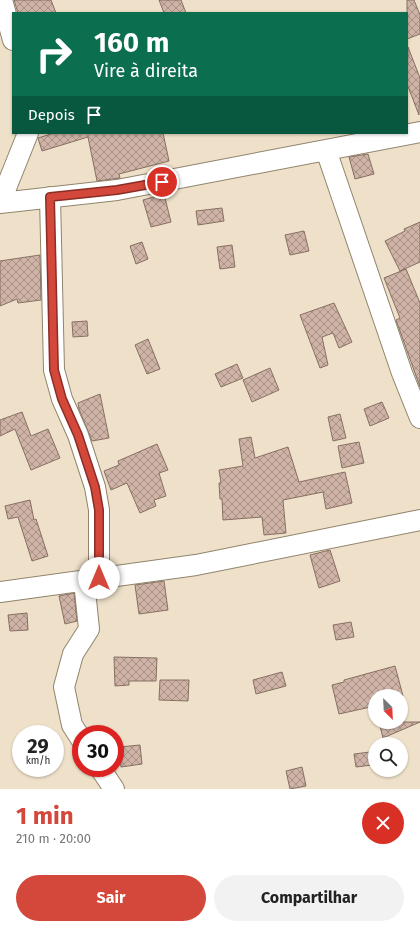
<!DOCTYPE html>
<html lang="pt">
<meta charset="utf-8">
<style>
body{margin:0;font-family:"Fira Sans",sans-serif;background:#f2f2f2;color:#222;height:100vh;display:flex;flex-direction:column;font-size:15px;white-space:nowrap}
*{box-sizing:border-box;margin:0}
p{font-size:13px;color:#767676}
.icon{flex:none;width:22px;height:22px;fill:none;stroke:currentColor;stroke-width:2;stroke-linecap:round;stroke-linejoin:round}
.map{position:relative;height:789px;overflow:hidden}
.panel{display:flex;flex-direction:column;background:#fff;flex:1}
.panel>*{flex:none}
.banner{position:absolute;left:12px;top:12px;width:396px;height:122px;border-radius:0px;box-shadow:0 1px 3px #0004;background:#0b6e4f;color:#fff;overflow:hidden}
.needle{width:26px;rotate:156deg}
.buttons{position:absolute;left:368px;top:689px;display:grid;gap:8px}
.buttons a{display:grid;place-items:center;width:40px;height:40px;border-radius:50%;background:#fff;box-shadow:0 1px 3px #0004;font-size:20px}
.speed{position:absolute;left:12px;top:725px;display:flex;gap:8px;font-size:20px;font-weight:700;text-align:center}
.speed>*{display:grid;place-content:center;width:52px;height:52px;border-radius:50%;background:#fff;box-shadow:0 1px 3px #0004;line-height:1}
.speed small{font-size:10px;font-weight:400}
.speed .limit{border:6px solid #d22;background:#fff;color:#111}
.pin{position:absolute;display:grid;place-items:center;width:34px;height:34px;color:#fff;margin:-17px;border:2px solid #fff;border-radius:50%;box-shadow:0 1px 4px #0007}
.me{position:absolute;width:44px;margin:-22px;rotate:0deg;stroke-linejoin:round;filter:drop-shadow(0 0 3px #0008)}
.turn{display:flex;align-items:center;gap:14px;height:84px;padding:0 16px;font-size:18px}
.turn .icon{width:52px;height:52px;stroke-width:2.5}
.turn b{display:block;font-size:28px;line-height:34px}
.then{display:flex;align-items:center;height:38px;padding:0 16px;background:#0003;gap:8px;font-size:15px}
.round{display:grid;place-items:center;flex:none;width:42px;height:42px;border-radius:21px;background:#f2f2f2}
.headline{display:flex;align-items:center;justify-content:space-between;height:68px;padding:0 16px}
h1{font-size:24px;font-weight:700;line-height:30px;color:#d4473b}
.cta{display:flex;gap:8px;margin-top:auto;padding:8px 16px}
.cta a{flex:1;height:46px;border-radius:24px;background:#d4473b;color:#fff;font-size:16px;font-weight:700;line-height:46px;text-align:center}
.cta a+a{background:#f2f2f2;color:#222}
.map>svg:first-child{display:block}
.building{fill:url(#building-cross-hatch);stroke:#876f63}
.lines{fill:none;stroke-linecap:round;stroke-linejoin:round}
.minor-casing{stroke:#90846d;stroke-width:22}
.minor{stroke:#fff;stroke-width:20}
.route-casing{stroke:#8a2e26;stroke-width:10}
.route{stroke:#d4473b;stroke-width:7}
</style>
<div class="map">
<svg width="420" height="789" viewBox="0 0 420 789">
<defs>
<pattern id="building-cross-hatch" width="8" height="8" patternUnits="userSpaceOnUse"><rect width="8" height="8" fill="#ceb3a6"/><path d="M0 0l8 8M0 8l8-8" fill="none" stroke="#a79186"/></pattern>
</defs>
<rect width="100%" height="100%" fill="#efe1c9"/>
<path class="building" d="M14,0H51L56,13H18Z
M159,0H181L186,13H164Z
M407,0H414L420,15V34L407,39Z
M408,47L420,78L419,115L407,84Z
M54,133H163L169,161L119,174L120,178L97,181L88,137L42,151L38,138Z
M368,154L374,174L355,179L349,157Z
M164,194L171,222L151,227L143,200Z
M222,208L224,221L198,225L196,211Z
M420,222V262L400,271L385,241L405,231L404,229Z
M304,231L309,251L290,255L285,235Z
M142,242L148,259L136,264L130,246Z
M232,245L235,267L220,269L217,247Z
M40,255L41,300L18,303L17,299L0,306V261Z
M406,269L420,303V387L396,320L400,318L384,278Z
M334,303L352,342L339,348L333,333L322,337L328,365L320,368L300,315Z
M87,321L88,336L73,337L72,322Z
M148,339L160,369L147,374L135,345Z
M237,364L243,378L221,387L215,374Z
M270,368L279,390L252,402L243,380Z
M100,394L109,438L92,441L79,409L78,403Z
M382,402L389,418L370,426L364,409Z
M22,412L31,436L48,429L60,458L31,470L15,429L0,436V420Z
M340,414L346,438L333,441L328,417Z
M251,437L255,458L288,447L299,482L345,472L352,503L326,509L323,492L283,500L286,533L264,535L262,517L223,520L222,499H220L219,483H221L219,470L243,466L239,439Z
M359,442L364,463L342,468L338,446Z
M157,444L168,470L159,473L166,496L154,500L156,506L140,513L127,483L111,490L104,471L119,465L118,461Z
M30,500L34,520L36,519L48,556L32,561L18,517L8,519L5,506Z
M330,550L340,581L319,588L310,555Z
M164,581L168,610L139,614L135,585Z
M74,593L77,621L65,624L59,596Z
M27,613L28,630L10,631L8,615Z
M351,622L354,637L336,640L333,625Z
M114,657L157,658L156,681H129V685L115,686Z
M395,666L403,696H375V706L339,714L332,685L344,682V680Z
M282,672L286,686L256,694L253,680Z
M160,680H189L188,701L159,700Z
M379,722H420L383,738Z
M140,745L142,764L121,767L119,747Z
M370,752L372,765L356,767L354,754Z
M302,767L306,786L290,789L286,771Z"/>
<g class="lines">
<defs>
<path id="minor" d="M2,0L13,40
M326,150L402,373L420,418
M50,197L54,370L62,399L78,435L95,487L99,510V578
M0,203L117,190L420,132
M0,203L28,133
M0,592L196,565L420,520
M81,739L72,725L64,687L73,654L89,629L84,581
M100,768L114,789"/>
</defs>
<use href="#minor" class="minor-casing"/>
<use href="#minor" class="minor"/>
</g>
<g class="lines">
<defs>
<path id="route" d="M99,578V510L95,487L78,435L62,399L54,370L50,197L117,190L162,182"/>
</defs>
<use href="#route" class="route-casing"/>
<use href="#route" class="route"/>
</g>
</svg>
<div class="buttons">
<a><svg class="needle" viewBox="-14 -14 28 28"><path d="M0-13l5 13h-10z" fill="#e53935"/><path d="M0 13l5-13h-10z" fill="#767676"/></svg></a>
<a><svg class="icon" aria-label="search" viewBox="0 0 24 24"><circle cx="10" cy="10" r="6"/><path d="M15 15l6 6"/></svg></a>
</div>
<div class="speed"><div>29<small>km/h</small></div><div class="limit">30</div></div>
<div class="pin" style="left:162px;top:182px;background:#d93025"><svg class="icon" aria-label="arrive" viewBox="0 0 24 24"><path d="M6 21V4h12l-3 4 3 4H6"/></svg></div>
<svg class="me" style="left:99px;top:578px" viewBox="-20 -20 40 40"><circle r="19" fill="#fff"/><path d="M0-13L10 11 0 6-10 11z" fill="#d4473b"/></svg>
<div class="banner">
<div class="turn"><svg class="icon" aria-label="right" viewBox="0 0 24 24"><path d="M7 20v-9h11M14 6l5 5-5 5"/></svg><div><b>160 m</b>Vire à direita</div></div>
<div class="then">Depois<svg class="icon" aria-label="arrive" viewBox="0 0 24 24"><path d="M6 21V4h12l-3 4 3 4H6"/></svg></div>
</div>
</div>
<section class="panel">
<div class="headline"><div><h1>1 min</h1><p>210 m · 20:00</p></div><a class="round" style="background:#d93025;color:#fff"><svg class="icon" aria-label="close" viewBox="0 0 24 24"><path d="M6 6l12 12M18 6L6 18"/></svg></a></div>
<div class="cta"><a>Sair</a><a>Compartilhar</a></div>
</section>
